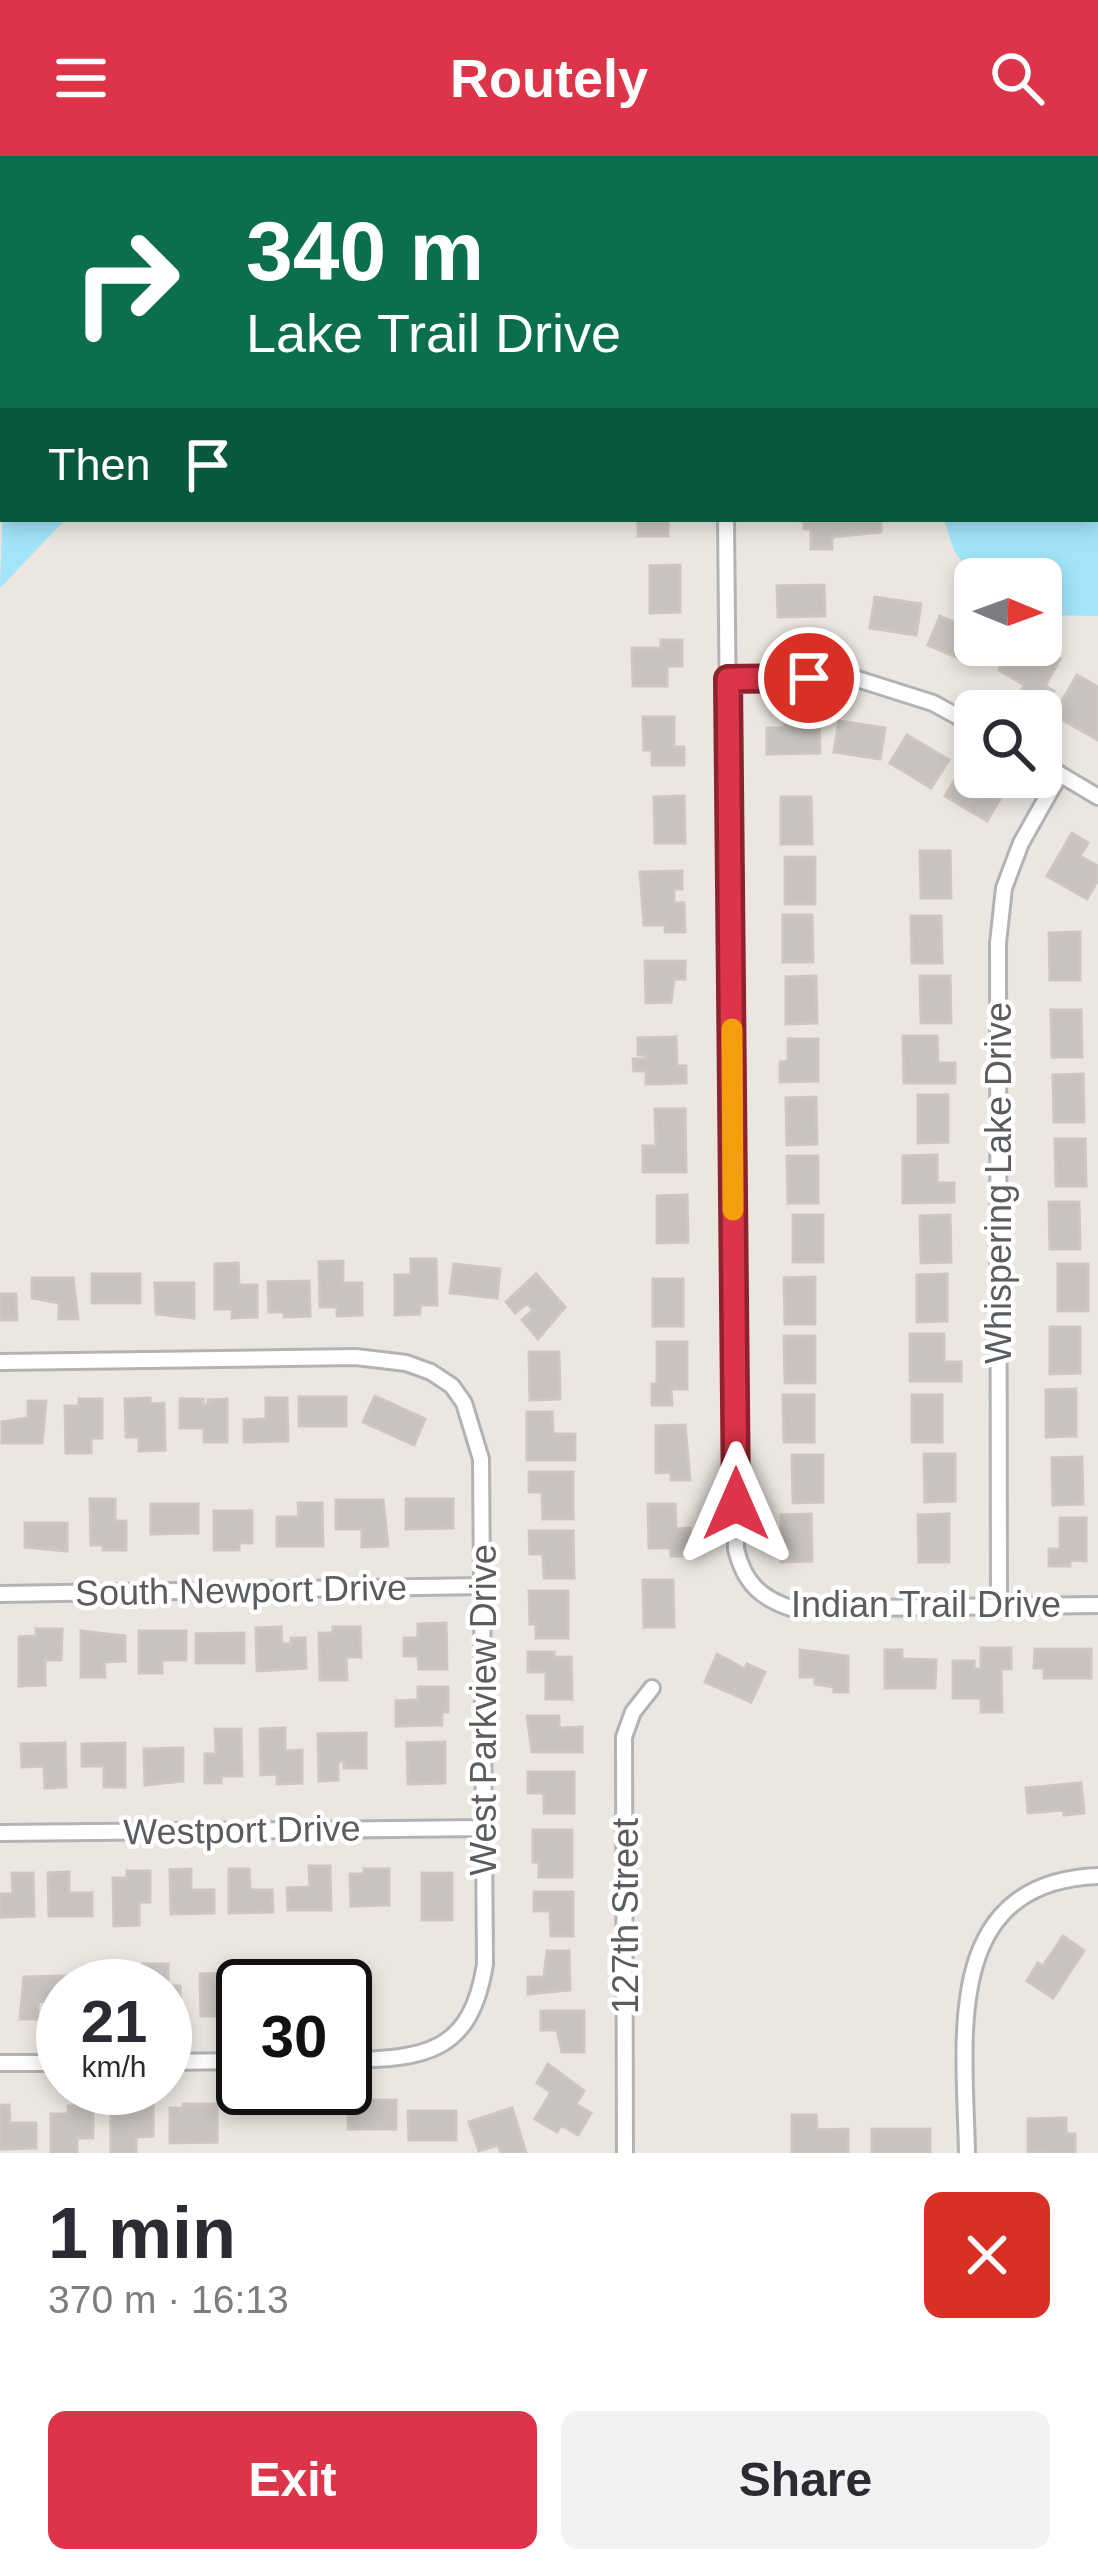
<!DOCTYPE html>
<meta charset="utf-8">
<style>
body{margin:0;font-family:Arial,sans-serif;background:#f2f2f3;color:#2b2b33;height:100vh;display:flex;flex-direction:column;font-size:45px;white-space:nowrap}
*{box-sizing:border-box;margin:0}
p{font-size:39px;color:#7c7c81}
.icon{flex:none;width:66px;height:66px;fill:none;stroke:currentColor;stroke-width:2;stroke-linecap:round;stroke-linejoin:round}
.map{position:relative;height:1997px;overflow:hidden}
.panel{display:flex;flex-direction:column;background:#fff;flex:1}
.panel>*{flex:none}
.banner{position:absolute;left:0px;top:0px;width:1098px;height:366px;box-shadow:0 6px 18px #0003;background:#0b6e4f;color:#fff;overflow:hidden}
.needle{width:78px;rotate:91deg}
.controls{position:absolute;left:954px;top:402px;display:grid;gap:24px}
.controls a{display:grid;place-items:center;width:108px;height:108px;border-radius:18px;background:#fff;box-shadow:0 6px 18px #0003;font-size:60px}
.speed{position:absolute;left:36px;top:1803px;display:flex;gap:24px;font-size:60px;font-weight:700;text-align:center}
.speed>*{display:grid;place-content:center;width:156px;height:156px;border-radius:50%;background:#fff;box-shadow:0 6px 18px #0003;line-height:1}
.speed small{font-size:30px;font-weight:400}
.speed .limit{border:6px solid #111;border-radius:18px;background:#fff;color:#111}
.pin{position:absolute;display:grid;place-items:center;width:102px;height:102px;color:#fff;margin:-51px;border:6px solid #fff;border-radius:50%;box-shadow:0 3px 12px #0007}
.me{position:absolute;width:132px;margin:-66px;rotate:0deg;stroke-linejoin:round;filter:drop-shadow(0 0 9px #0008)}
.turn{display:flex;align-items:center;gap:42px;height:252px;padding:0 48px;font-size:54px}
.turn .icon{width:156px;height:156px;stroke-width:2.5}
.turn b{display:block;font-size:84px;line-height:102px}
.then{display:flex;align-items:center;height:114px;padding:0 48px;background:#0003;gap:24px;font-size:45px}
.round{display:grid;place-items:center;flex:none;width:126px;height:126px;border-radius:18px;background:#f2f2f3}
.headline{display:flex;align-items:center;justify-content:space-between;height:204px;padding:0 48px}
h1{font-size:72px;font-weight:800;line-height:90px}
.primary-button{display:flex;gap:24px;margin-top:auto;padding:24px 48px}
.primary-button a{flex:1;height:138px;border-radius:18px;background:#dc3448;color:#fff;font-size:48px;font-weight:800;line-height:138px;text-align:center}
.primary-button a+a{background:#f2f2f3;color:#2b2b33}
header{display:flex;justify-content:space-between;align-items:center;height:156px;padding:0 48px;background:#dc3448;color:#fff;font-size:54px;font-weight:800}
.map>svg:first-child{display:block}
.water{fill:#a2e4f9}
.building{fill:#c8c3bf;stroke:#cfc7bf;stroke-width:3}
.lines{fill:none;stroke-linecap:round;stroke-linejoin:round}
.lane-casing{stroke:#b1b4b7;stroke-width:14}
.street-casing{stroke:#b1b4b7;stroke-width:20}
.secondary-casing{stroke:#b0b4b7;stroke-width:24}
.lane{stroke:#fff;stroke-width:8}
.street{stroke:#fff;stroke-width:14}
.secondary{stroke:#fff;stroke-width:18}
.route-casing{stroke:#8f222f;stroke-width:30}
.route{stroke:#dc3448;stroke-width:21}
.slow{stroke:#f59e0b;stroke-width:21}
.labels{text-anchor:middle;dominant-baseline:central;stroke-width:9;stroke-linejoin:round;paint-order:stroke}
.street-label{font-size:36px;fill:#595d60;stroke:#fff}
</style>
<header><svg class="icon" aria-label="menu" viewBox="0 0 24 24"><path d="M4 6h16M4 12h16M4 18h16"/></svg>Routely<svg class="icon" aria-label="search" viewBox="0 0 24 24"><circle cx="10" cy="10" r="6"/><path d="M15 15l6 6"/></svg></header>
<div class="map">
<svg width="1098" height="1997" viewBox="0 0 1098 1997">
<rect width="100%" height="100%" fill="#ebe6e0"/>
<path class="water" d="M1098,226V460L1041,459V423H976L954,395L944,363H1095Z
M3,346V363H66L0,432Z"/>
<path class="building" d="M638,363H668V380H638Z
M774,363H881V376L832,381V393H811V373H804V365Z
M680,409V456L650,457V410Z
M824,429L825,460L778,461L777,430Z
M875,441L921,448L916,479L870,472Z
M940,460L975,476V489H990L983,505L961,495L958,502L928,489Z
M661,484H682V510H667V530H633L632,492H661Z
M1014,489H1037L1060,503L1045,530L1054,535L1044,554L1019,539L1024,529L999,514Z
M1077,519L1098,531V584L1054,559Z
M643,561H674V591H684V609H652V594H644Z
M785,565H819L820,597L767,598V572H785Z
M839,565L885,572L880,603L834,596Z
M907,579L949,604L931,632L890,607Z
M962,612L1003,638L987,665L945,640Z
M684,640L685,687H655L654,641Z
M781,641H811L812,688H781Z
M1072,677L1088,687L1080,700L1098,710V724L1087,743L1047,720Z
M920,695H950L951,742H921Z
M785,701H815V748H785Z
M682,715V733H674V747H684L685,776H665V769H644L640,716Z
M783,759H812L813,806H783Z
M911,760H941L942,807H912Z
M1080,776V824H1050L1049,777Z
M645,805H685V823H674L671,846L646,847Z
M816,820L817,867L786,868V821Z
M920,820H950L951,867H921Z
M1051,854H1081L1082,901H1052Z
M903,880H937L938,907H955V927H904Z
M676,881L677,910H686V927L646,928V915H634L633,903H646V899H638V882Z
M788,883H818V925L780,926V906L788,905Z
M1083,918L1084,966H1054L1053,919Z
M918,939H948V986L918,987Z
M816,941L817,988L787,989L786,942Z
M655,953H685L686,1016H643V990H656Z
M1055,983H1085L1086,1030H1056Z
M937,999V1027H954V1046L903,1047V1000Z
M787,1000H818V1047H788Z
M687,1039L688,1086L657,1087V1040Z
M1049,1046H1079L1080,1093H1050Z
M793,1059H823V1106H793Z
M950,1059L951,1106L921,1107L920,1060Z
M411,1103H436L437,1149H420V1158L395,1159V1119H411Z
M343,1105V1127H362V1159L337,1160V1151H320L319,1106Z
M238,1107L239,1129H257V1161L232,1162V1153H215V1108Z
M454,1108L500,1113L497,1142L450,1137Z
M1058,1108H1088V1155H1058Z
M92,1118H140V1147H92Z
M536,1118L565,1151L538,1183L522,1164L533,1154L527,1147L515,1157L506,1146Z
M947,1118V1165L917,1166V1119Z
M815,1121V1168H785L784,1122Z
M32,1122H73L78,1163H59V1147L32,1142Z
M653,1123H683V1170H653Z
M309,1125L310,1160L284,1161V1156H269L268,1126Z
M155,1127H194V1162L156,1158Z
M0,1138H16L17,1164H0Z
M1050,1171H1080V1217L1050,1218Z
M910,1178H944V1206H961V1225H910Z
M784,1180H815V1227H785Z
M657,1186H687V1233H671L672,1249H652V1228H657Z
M529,1196H559L560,1243L530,1244Z
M1076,1233V1280L1046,1281V1234Z
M783,1239H814V1286H784Z
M912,1239H942V1286H912Z
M375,1240L425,1263L414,1289L363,1266Z
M299,1241H346V1270H299Z
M150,1242V1248L164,1247L165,1294L139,1295V1281H126L125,1243Z
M266,1242H287L288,1285L244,1286V1264L266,1263Z
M79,1243H102V1282H91V1297H66L65,1250H79Z
M180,1243H203V1249H208V1244L227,1243V1286H204V1272H180Z
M28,1245H46L42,1287H2V1266L28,1262Z
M527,1256H552L553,1278H575V1304H527Z
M685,1269L690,1324H671V1316L656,1317V1270Z
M924,1298H955V1345L925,1346Z
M792,1299H823V1346L793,1347Z
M1082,1301L1083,1348L1053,1349L1052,1302Z
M529,1316H573V1363H543L542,1336H529Z
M90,1343H115V1365H126V1394H103V1389H91Z
M406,1343H453V1372L406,1373Z
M336,1344H383L388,1390L362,1391V1373H336Z
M298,1347H322L323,1390H277V1361H299Z
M151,1348H198V1377L151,1378Z
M648,1348H675L676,1373L690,1372L691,1400H671V1392H649Z
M214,1355H252V1387H239V1394H214Z
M811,1358L812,1405L781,1406V1359Z
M949,1358V1406H919L918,1359Z
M1060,1362H1086V1405L1070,1404V1410H1049V1393H1060Z
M25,1367H67V1395L25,1391Z
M529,1375H573L574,1422H544L543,1398H530Z
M643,1424H673L674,1471H644Z
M529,1435H568V1482H536V1468H530Z
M446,1467L447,1513H419L418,1500H404V1482H418V1468Z
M281,1471L282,1488H291V1482H305L306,1512L257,1515L256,1472Z
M333,1471H360L361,1501H346L347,1524H320L319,1477H333Z
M36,1473H62L61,1504H45V1529L19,1530V1481L36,1480Z
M81,1475L125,1480V1505L104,1506L105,1521H81Z
M139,1475H186V1504H162V1517H139Z
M244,1477V1507H196V1478Z
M981,1492H1011V1513H1001L1002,1556H981V1542H953V1505H974V1513H981Z
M1035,1493H1091V1522H1044V1512H1034Z
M800,1494L848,1500V1536H834V1531L815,1528V1521H800Z
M885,1494H902V1503L936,1504L935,1532H885Z
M528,1496H554V1501H571L572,1543H546V1516H528Z
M717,1498L745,1513L747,1508L765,1516L751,1546L705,1526Z
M418,1531H448V1556H442V1569L396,1570V1545L418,1544Z
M527,1560H559V1572L582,1571V1596H532Z
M285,1572V1595L302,1594V1627L277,1628V1618L261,1619L260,1573Z
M215,1573H241L242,1620H221V1627H205V1598H216Z
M366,1577V1612H344V1605H338V1624L319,1625L318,1578Z
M445,1586V1627L408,1628L407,1587Z
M65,1587L66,1631L45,1632L44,1610L22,1611L21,1588Z
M125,1587V1631H104V1610H82V1588Z
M183,1592V1625L145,1629L144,1593Z
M528,1616H574V1657H544V1637H528Z
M1081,1627L1084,1657L1064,1659V1654L1028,1657L1026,1632Z
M533,1674H572V1721H539V1706H533Z
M309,1710H330L331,1754H288L287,1732L310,1731Z
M191,1713V1734H214V1757L171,1758L170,1714Z
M229,1713H249L250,1734H272L273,1756L229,1757Z
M364,1713H389V1749L351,1750L350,1718H364Z
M127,1715H150V1746H139V1769L114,1770L113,1722H127Z
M69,1716V1737H92V1760H49L48,1717Z
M12,1717H33L34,1760L0,1761V1738H13Z
M422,1717H452V1764H422Z
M534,1736H573V1780H551L550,1755H534Z
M1063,1780L1084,1795L1053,1842L1027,1825L1038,1807L1043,1810Z
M547,1795H569L570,1834L528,1838V1821H544Z
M288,1806V1829L299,1830H263L262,1807Z
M95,1808H120V1830H95Z
M143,1808H168V1830H180V1861H165V1830H143Z
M244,1817L243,1840H221V1860H201L200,1818Z
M320,1819H359L365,1861H346L345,1830H320Z
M64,1820L63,1842L38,1846V1863H20L24,1821Z
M541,1855H584V1896H562L557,1874H541Z
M548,1908L584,1935L576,1948L591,1957L578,1979L561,1969L557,1976L535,1963L551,1936L537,1927Z
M348,1944H396V1973H348Z
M183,1948H217V1986L170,1987V1952H183Z
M0,1949H9L10,1967H36V1992L0,1993Z
M127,1949H153V1980L136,1981V1997H111V1957H127Z
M68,1950H93V1982H77V1997H51V1958H68Z
M512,1952L526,1997H501L498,1989L479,1995L469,1966Z
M408,1955H456V1984H409Z
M792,1959H816L817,1974L848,1973V1997H792Z
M1066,1962V1978H1075V1997L1028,1996V1963Z
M872,1973H930V1997H872Z"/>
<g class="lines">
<defs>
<path id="lane" d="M235,0V3
M284,0V3
M361,0V3
M408,0H447
M496,0L507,3
M568,0V3"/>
<path id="street" d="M710,0V3
M726,363L736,1393C744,1427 761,1443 794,1453L1098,1449
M728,523L851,521L933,547L975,570
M1041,607L1098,641
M0,1206L356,1201L406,1207L431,1216L452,1230L464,1247L481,1303L485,1808C471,1897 425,1903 345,1904
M0,1438L483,1430
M999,1449L998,787L1004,732L1021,687L1060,618
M0,1677L484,1672
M165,1906L243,1905
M0,1907H63
M625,1997L624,1581L633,1556L652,1532
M967,1997C965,1884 940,1726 1098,1720"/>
<path id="secondary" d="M1095,84H1098
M0,98H3"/>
</defs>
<use href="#lane" class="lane-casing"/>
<use href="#street" class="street-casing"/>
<use href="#secondary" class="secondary-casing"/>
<use href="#lane" class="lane"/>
<use href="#street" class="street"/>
<use href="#secondary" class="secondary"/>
</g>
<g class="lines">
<defs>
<path id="route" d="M736,1348L728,523L809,522"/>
</defs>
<use href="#route" class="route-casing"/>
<use href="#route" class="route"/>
<path class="slow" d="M732,873L733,1054"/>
</g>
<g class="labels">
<g class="street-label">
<text transform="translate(998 1027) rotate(-90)">Whispering Lake Drive</text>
<text transform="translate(241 1434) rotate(-1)">South Newport Drive</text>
<text x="926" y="1448">Indian Trail Drive</text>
<text transform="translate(483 1554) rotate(-90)">West Parkview Drive</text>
<text transform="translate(242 1674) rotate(-1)">Westport Drive</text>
<text transform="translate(625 1760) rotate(-90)">127th Street</text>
</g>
</g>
</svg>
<div class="controls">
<a><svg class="needle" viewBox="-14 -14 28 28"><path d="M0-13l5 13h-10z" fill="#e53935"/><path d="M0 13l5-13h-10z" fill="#7c7c81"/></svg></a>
<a><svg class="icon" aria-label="search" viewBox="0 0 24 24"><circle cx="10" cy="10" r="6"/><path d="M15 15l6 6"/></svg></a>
</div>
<div class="speed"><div>21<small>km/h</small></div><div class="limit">30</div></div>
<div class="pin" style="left:809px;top:522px;background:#d93025"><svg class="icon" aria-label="arrive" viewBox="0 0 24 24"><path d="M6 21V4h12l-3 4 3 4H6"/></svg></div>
<svg class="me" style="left:736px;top:1348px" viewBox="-20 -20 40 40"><path d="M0-17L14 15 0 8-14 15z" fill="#dc3448" stroke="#fff" stroke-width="4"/></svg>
<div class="banner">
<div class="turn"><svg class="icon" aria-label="right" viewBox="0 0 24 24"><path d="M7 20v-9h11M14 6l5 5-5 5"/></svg><div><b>340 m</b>Lake Trail Drive</div></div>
<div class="then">Then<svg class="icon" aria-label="arrive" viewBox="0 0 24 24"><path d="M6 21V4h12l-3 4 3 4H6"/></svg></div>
</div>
</div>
<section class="panel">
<div class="headline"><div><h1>1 min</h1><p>370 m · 16:13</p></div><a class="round" style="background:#d93025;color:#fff"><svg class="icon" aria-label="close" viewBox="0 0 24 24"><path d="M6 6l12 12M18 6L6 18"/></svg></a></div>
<div class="primary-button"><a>Exit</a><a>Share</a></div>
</section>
